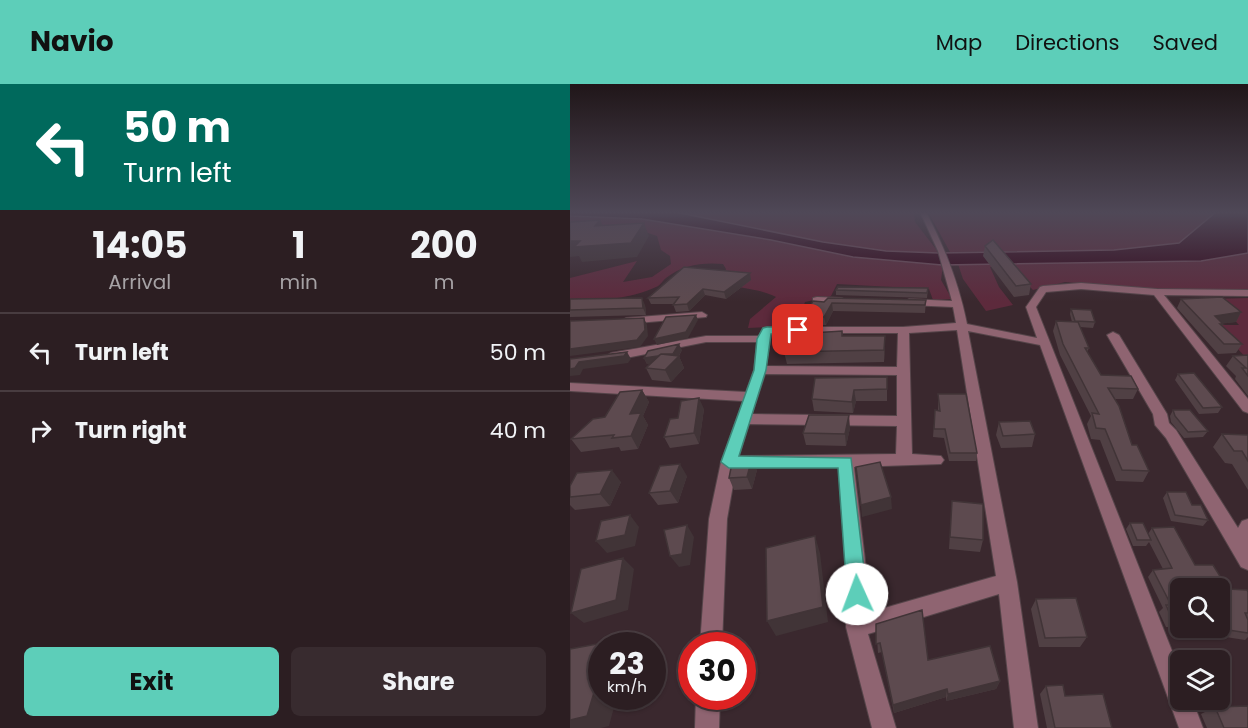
<!DOCTYPE html>
<style>
body{margin:0;font-family:Poppins,sans-serif;background:#382b2f;color:#f1f3f6;height:100vh;display:flex;flex-direction:column;font-size:22px;white-space:nowrap}
*{box-sizing:border-box;margin:0}
p{font-size:20px;color:#a6a2a5}
.icon{flex:none;width:33px;height:33px;fill:none;stroke:currentColor;stroke-width:2;stroke-linecap:round;stroke-linejoin:round}
.map{position:relative;flex:1;overflow:hidden}
.sheet{display:flex;flex-direction:column;background:#2c1e22;width:570px}
.sheet>*{flex:none}
.hud{background:#00695c;color:#fff;overflow:hidden}
.tools{position:absolute;left:600px;top:494px;display:grid;gap:12px}
.tools a{display:grid;place-items:center;width:60px;height:60px;border-radius:9px;background:#2c1e22;box-shadow:0 2px 4px #0004,0 0 0 2px #483c40;font-size:30px}
.speed{position:absolute;left:18px;top:548px;display:flex;gap:12px;font-size:30px;font-weight:700;text-align:center}
.speed>*{display:grid;place-content:center;width:78px;height:78px;border-radius:50%;background:#2c1e22;box-shadow:0 2px 4px #0004,0 0 0 2px #483c40;line-height:1}
.speed small{font-size:15px;font-weight:400}
.speed .limit{border:9px solid #d22;background:#fff;color:#111}
.pin{position:absolute;display:grid;place-items:center;width:51px;height:51px;color:#fff;margin:-26px;border-radius:12px;box-shadow:0 3px 9px #0006}
.me{position:absolute;width:66px;margin:-33px;rotate:358deg;stroke-linejoin:round;filter:drop-shadow(0 0 4px #0008)}
.turn{display:flex;align-items:center;gap:21px;height:126px;padding:0 24px;font-size:27px}
.turn .icon{width:78px;height:78px;stroke-width:2.5}
.turn b{display:block;font-size:42px;line-height:51px}
.eta{display:flex;justify-content:space-evenly;align-items:center;height:102px;text-align:center}
.eta b{font-size:36px;font-weight:700;line-height:42px}
.button{display:flex;gap:12px;margin-top:auto;padding:12px 24px}
.button a{flex:1;height:69px;border-radius:9px;background:#5dceb9;color:#111;font-size:24px;font-weight:700;line-height:69px;text-align:center}
.button a+a{background:#382b2f;color:#f1f3f6}
ul{padding:0;list-style:none}
li{display:flex;align-items:center;gap:18px;height:78px;padding:0 24px;border-top:2px solid #483c40}
li div{flex:1}
li b{display:block;font-size:22px}
li em{font-style:normal}
header{display:flex;align-items:center;gap:36px;box-sizing:border-box;height:84px;padding:0 30px;background:#5dceb9;color:#111}
header strong{font-size:28px}
nav{display:flex;gap:33px;margin-inline-start:auto;font-size:21px}
main{display:flex;flex:1;min-height:0}
.map>svg:first-child{display:block}
.green{fill:#5d2a3c}
.water{fill:#330519;stroke:#6e4b5a;stroke-width:1.5}
.lines{fill:none;stroke-linecap:round;stroke-linejoin:round}
.minor-casing{stroke:#554449;stroke-width:2}
.minor{fill:#8f6471;fill-rule:evenodd}
.wall{fill:#504044;fill-rule:evenodd}
.shaded-wall{fill:#413437}
.building{fill:#5d4a4f;stroke:#413437;stroke-width:1.5}
.route{fill:#5dceb9;stroke:#3c8678;stroke-width:1.5}
</style>
<header>
<strong>Navio</strong>
<nav><a>Map</a><a>Directions</a><a>Saved</a></nav>
</header>
<main>
<section class="sheet">
<div class="hud">
<div class="turn"><svg class="icon" aria-label="left" viewBox="0 0 24 24"><path d="M17 20v-9H6M10 6l-5 5 5 5"/></svg><div><b>50 m</b>Turn left</div></div>
</div>
<div class="eta">
<div><b>14:05</b><p>Arrival</p></div>
<div><b>1</b><p>min</p></div>
<div><b>200</b><p>m</p></div>
</div>
<ul>
<li><svg class="icon" aria-label="left" viewBox="0 0 24 24"><path d="M17 20v-9H6M10 6l-5 5 5 5"/></svg><div><b>Turn left</b></div><em>50 m</em></li>
<li><svg class="icon" aria-label="right" viewBox="0 0 24 24"><path d="M7 20v-9h11M14 6l5 5-5 5"/></svg><div><b>Turn right</b></div><em>40 m</em></li>
</ul>
<div class="button"><a>Exit</a><a>Share</a></div>
</section>
<div class="map">
<svg width="678" height="644" viewBox="0 0 678 644">
<rect width="100%" height="100%" fill="#3a282e"/>
<path class="green" d="M93,128H344L345,138L369,169L316,167L253,158Z
M358,128H641L644,129L609,159L544,166L380,168Z
M4,131L72,135L201,156L283,173L373,181L371,196L382,215L363,216L359,205L267,200L261,212L235,218L226,242L178,244L180,235L206,213C187,203 170,207 151,196L156,185L153,180C133,178 112,181 96,194C92,197 91,201 86,203C58,216 30,216 0,216V194L67,177L53,198L82,193L101,180L100,172L91,166L87,152L72,147L0,143V132Z
M678,169V205L584,206L495,198L463,206L440,182L420,183L429,203L443,221L416,227L393,195L388,180L631,177Z
M678,214V276L646,241H669L645,215Z"/>
<path class="water" d="M0,128H105L253,158L316,167L369,169L544,166L609,159L646,128H678V169L631,177L372,181L283,173L201,156L72,135L0,132Z"/>
<g class="lines">
<defs>
<path id="minor" d="M350,128H356C375,164 389,200 397,240L467,254L456,223L470,203L473,202L511,199L587,205L678,206V212L594,211L678,315V329L673,327L584,211L511,205L476,208L466,223L610,587V615H622L633,644H609L470,261L398,247L447,498L468,644H444L429,510L298,550L326,644H302L276,543L277,493L269,383L166,384L157,435L152,561H130L139,435L151,378L173,317L0,307V299L176,308L184,286L187,258H136L41,277L35,273L41,269L136,252H189L193,244L197,243H333L386,239L383,223L339,221L334,218L339,215L382,217L368,167ZM387,246L426,492L297,529V493L284,383L371,380L374,376L371,372L342,370L339,249ZM201,249H328L327,283L196,282ZM195,290L327,291V332L182,330ZM179,340L327,342L326,370L169,372Z
M247,213L272,214L277,217L272,220L243,218V214Z
M132,228L137,231L136,233L56,240L51,237L56,234Z
M543,248L549,251L597,330L599,339L606,346L668,444L672,437L678,435V486L671,483L596,354L585,341L583,330L537,251Z
M126,612H150L149,644H125Z"/>
</defs>
<use href="#minor" class="minor-casing"/>
<use href="#minor" class="minor"/>
</g>
<path class="wall" d="M415,162L461,200L459,211L444,213L413,172Z
M181,196L156,215L135,211L119,227L106,228L103,220H81L78,214Z
M358,204L357,214L266,211V206Z
M0,215L75,221L76,231L0,233Z
M611,215L671,228L666,238L652,239L653,240L652,242L672,260L666,269L648,270L607,224Z
M356,216L355,229L263,227L256,241H248L250,248L272,247L273,252L315,264L314,278L217,280L214,268L236,240L234,233L254,218Z
M501,225L525,238L523,244L510,243L519,264L517,268L531,291L568,305L563,315H545L562,361L579,387L573,398L546,397L530,356L521,355L517,340L521,332L490,271L483,247L486,237L502,238L500,230Z
M112,266L109,272L114,284L101,298L82,296L76,284L80,279L77,280L74,274Z
M678,271V312L665,295L666,292L656,282L663,272Z
M608,290L652,323L648,329L629,330L605,296Z
M245,294L317,304V317H286L283,329L244,327L242,315Z
M72,306L79,318L73,332L78,341L68,365L51,367L49,363L11,368L1,355L35,333Z
M368,310L407,369L406,377H379L374,354L363,353L365,326L368,327Z
M134,325L129,360L100,364L94,353L108,334Z
M603,326L638,347L633,353L614,354L601,338L600,332Z
M429,338L465,350L462,363L431,364L426,351Z
M280,344L276,362L236,361L233,349Z
M652,350L678,351V406L662,380L655,379L643,363Z
M187,386L182,405L164,406L159,394Z
M117,392L108,419L88,421L79,409Z
M51,398L40,422L5,426L0,421V402Z
M597,408L622,421L638,436L633,442L601,437L593,414Z
M382,417L413,456L410,468L379,465Z
M560,439L578,450L582,444L625,481L658,505L678,529V553L675,556L643,551L640,543H596L589,528L593,524L578,493L583,486L593,485L579,458L576,462H563L556,445ZM610,504H650V543H610Z
M466,515L517,553L510,563H469L461,525Z
M306,540L358,576L430,597L426,605L376,617V613L324,629L312,568L308,569Z
M476,602L495,612L542,644H477L470,610Z
M645,623L678,644H637L631,630Z"/>
<path class="shaded-wall" d="M30,136L37,150L25,142Z
M74,139L79,152L67,173L12,178L9,172L0,173V157Z
M180,189L181,196L156,215L154,208Z
M133,205L135,211L119,227L117,220Z
M72,214L75,221L76,231L73,224Z
M262,219L263,227L256,241L254,233Z
M671,228L666,238L640,241L645,232Z
M126,231L128,236L118,254L87,261L84,255Z
M74,234L77,241L78,252L70,263L0,272V265Z
M248,240L250,251L243,249Z
M315,252V264L314,278V266Z
M109,260L112,266L108,273L109,272L114,284L101,298L95,286L104,277L77,280L74,274Z
M57,268L61,275L58,279L13,285L10,291L0,292V285L9,278Z
M72,306L79,318L73,332L78,341L68,365L61,352L60,330Z
M284,306L286,317L283,329L282,318Z
M129,314L134,325L129,360L124,349Z
M279,331L280,344L276,362L275,350Z
M182,374L187,386L182,405L177,393Z
M110,380L117,392L108,419L100,407Z
M42,386L51,398L40,422L30,410Z
M321,413L322,425L292,433L291,421Z
M60,431L69,443L65,462L37,469L26,457Z
M117,441L124,453L120,481L109,483L100,472Z
M245,452L250,469L258,538L206,552L197,537Z
M53,474L64,485L58,526L14,539L1,529Z
M32,582V612H47L39,642L31,644H0V636Z
M430,597L426,605L376,617L378,610Z
M377,605L376,613L324,629L323,621Z"/>
<path class="building" d="M30,136L25,142L74,139L61,159L4,163L10,157H0V138Z
M423,156L461,200L446,202L415,162Z
M114,183L180,189L154,208L133,205L117,220L103,221L109,213L78,214Z
M268,203L358,204L357,209L266,206Z
M652,213L671,228L645,232L653,240H650L672,260H654L611,215Z
M72,214L73,224L0,226V215Z
M258,214L356,216L355,221L262,219L254,233H234L243,217L254,218Z
M501,225L521,226L525,238L505,237Z
M126,231L116,248L84,255L96,233Z
M74,234L75,246L67,256L0,265V237Z
M486,237L508,238L519,264H515L531,291L561,292L568,305L538,304L549,322L562,361H567L579,387L552,386L535,345L526,344L522,329L529,330L493,260Z
M228,240H248L243,249L272,247V252H315L314,266L214,268L216,250H221Z
M109,260L103,270H91L88,272L74,274L78,267Z
M57,268L54,272L9,278L5,284L0,285V275Z
M91,270L109,272L95,286L76,284Z
M678,271V292L672,284H676L663,272Z
M624,289L652,323L633,324L608,290Z
M317,293V305L284,306L282,318L242,315L245,294Z
M72,306L60,330L71,329L61,352L42,354L44,351L1,355L23,335L35,333L50,308Z
M368,310H396L407,369H380L375,345H364L365,326L370,327Z
M129,314L124,349L94,353L100,335L108,334L111,317Z
M603,326H620L638,347L618,348L605,332Z
M239,331H279L275,350L233,349Z
M460,337L465,350L433,352L429,338Z
M652,350L678,351V377L672,367H664Z
M163,374H182L177,393L159,394Z
M310,378L321,413L291,421L286,383Z
M110,380L100,407L79,409L90,382Z
M42,386L30,410L0,413V402L7,389Z
M597,408H616L622,421H631L638,436L605,431Z
M382,417L413,420V456L380,453Z
M60,431L55,451L26,457L31,437Z
M560,439H573L581,456H567Z
M117,441L112,470L100,472L94,446Z
M604,443L625,481H643L658,505L677,506L678,508V529H675L678,536V549L652,545L650,539V504H610V537H603L596,521H601L583,486L602,484L582,444Z
M245,452L253,523L197,537L196,464Z
M53,474L46,516L1,529L11,485Z
M506,514L517,553L475,554L466,515Z
M352,526L358,576L420,562L430,597L378,610L377,605L323,621L310,559L306,560V540Z
M38,558L37,561H32V582L17,632L0,636V565Z
M493,601L495,612L533,610L542,644H485L476,602Z
M678,622V644H654L645,623Z"/>
<linearGradient id="sky" x2="0" y2="1"><stop stop-color="#201619"/><stop offset="0.59" stop-color="#4f4857"/><stop offset="1" stop-color="#4f4857" stop-opacity="0"/></linearGradient>
<rect width="678" height="218" fill="url(#sky)"/>
<path class="route" d="M197,243H228L233,246L228,250H201L196,286L169,372L281,374L297,510L294,517L287,520L280,517L277,510L268,384H159L151,378L184,286L187,255L193,244Z"/>
</svg>
<div class="tools">
<a><svg class="icon" aria-label="search" viewBox="0 0 24 24"><circle cx="10" cy="10" r="6"/><path d="M15 15l6 6"/></svg></a>
<a><svg class="icon" aria-label="layers" viewBox="0 0 24 24"><path d="M12 4l9 5-9 5-9-5zM3 14l9 5 9-5"/></svg></a>
</div>
<div class="speed"><div>23<small>km/h</small></div><div class="limit">30</div></div>
<div class="pin" style="left:228px;top:246px;background:#d93025"><svg class="icon" aria-label="arrive" viewBox="0 0 24 24"><path d="M6 21V4h12l-3 4 3 4H6"/></svg></div>
<svg class="me" style="left:287px;top:510px" viewBox="-20 -20 40 40"><circle r="19" fill="#fff"/><path d="M0-13L10 11 0 6-10 11z" fill="#5dceb9"/></svg>
</div>
</main>
